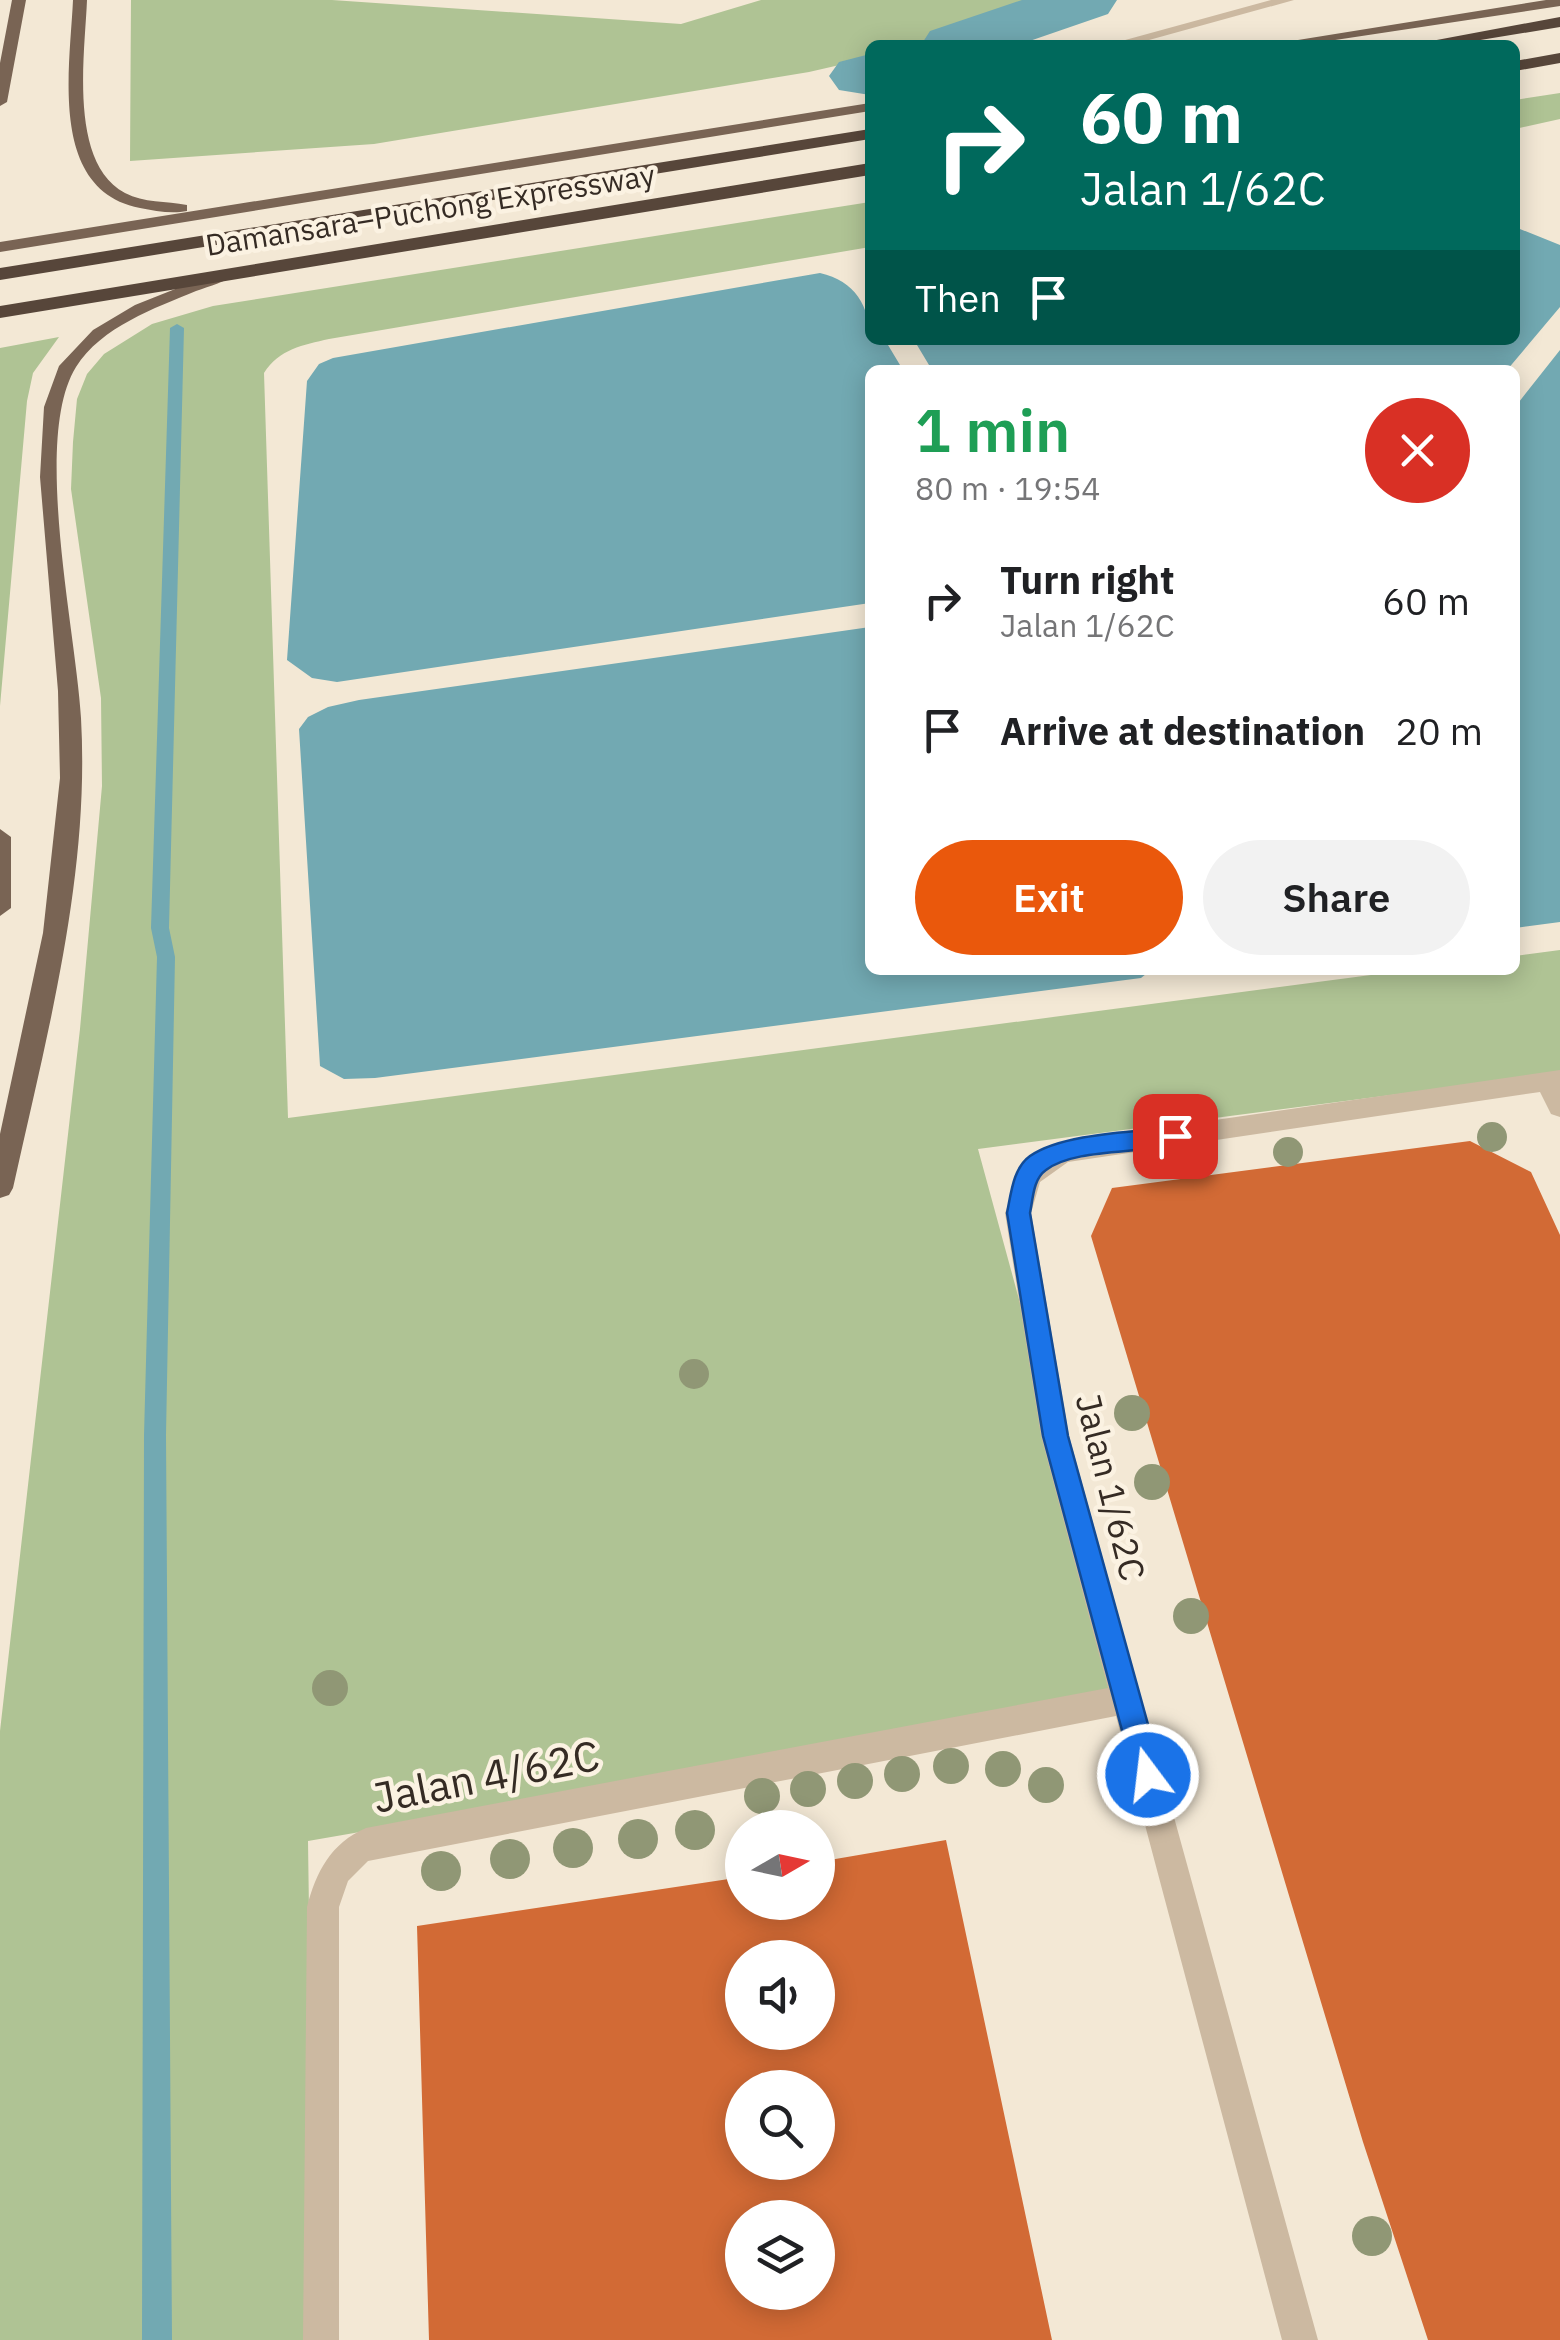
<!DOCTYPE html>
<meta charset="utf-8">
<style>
body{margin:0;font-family:"IBM Plex Sans",sans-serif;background:#f2f2f2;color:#202124;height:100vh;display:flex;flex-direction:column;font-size:38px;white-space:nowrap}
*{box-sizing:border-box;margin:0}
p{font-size:32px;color:#757577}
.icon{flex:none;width:55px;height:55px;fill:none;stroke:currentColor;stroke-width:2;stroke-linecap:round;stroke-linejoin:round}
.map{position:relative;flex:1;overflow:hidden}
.panel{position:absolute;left:865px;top:365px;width:655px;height:610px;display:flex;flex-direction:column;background:#fff;border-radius:15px;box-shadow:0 5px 25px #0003}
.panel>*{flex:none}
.guide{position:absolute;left:865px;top:40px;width:655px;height:305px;border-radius:15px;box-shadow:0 5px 25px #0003;background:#00695c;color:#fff;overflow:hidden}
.needle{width:65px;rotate:81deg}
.fabs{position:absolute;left:725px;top:1810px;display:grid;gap:20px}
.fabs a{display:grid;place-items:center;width:110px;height:110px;border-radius:50%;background:#fff;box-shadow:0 5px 25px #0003;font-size:50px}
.pin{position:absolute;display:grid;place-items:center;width:85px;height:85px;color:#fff;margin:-42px;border-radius:20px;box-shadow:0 5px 15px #0006}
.me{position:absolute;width:110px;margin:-55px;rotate:345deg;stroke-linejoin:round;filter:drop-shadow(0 0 8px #0008)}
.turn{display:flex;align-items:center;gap:35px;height:210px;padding:0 50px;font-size:45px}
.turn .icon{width:130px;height:130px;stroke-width:2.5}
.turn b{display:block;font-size:70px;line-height:85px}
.then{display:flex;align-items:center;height:95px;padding:0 50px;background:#0003;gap:20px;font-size:38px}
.round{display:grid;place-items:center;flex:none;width:105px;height:105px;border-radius:52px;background:#f2f2f2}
.headline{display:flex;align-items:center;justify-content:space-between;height:170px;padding:0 50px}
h1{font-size:60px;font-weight:600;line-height:75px;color:#1e9e55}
.cta{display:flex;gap:20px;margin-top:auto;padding:20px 50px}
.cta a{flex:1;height:115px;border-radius:60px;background:#ea580c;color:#fff;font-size:40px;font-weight:600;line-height:115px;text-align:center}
.cta a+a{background:#f2f2f2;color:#202124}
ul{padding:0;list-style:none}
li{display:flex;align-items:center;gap:30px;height:130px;padding:0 50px}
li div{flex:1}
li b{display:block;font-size:38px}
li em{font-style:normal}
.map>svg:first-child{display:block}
.green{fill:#afc394}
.water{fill:#72a9b2}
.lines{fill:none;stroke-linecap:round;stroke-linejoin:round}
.stream{fill:#72a9b2;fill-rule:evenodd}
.river{fill:#72a9b2;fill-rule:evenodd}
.building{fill:#d26a35;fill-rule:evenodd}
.minor{fill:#ccb9a1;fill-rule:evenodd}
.major{fill:#796454;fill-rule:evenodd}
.highway{fill:#57463a;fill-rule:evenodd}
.tree{fill:#909775}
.route{fill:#1a73e8;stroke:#114b97;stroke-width:2.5}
.labels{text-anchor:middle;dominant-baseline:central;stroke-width:9;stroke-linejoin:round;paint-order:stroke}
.far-street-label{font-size:30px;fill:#352b24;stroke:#fbf2e2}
.street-label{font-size:35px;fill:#352b24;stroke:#fbf2e2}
.near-street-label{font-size:42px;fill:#352b24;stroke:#fbf2e2}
</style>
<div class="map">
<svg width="1560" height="2340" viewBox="0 0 1560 2340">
<rect width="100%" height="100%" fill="#f3e8d5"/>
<path class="green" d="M131,0H332L681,24L761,0H1115L929,45H870V58L809,72L374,144L130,161Z
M1560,93V119L1515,129V100Z
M870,202V247L329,339C303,345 279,349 264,373L288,1118L1409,970H1515V956L1560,950V1073L978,1149L1128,1699L308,1841L315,2340H0V1731L80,1029L102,786L101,698L71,489L73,442L77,399L87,374L104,354L152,324L213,306Z
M59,337L33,373L27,401L0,706V348Z"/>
<path class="water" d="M1515,227L1560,245V307L1507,370H932L914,340H1515Z
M820,273C855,281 870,306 870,340H885L903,370H870V603L337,682L312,678L287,660L307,381L319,364L333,358Z
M1560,350V922L1515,928V407Z
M870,627V970H1151L1141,978L375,1078L344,1079L320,1066L299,729L308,717L328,707L359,700Z"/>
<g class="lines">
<path class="stream" d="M177,324L184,328L169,928L175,957L166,1435L172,2340H142L144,1435L157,957L151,928L170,328Z"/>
<path class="river" d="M1022,0H1117L1108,14L1018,45H921L930,31Z
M870,54V95L839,90L829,76L839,62Z"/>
</g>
<path class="building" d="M1470,1141L1531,1172L1560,1235V2340H1428L1363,2142L1091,1236L1112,1188Z
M946,1840L1052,2340H429L417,1926L742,1877V1902H818V1862ZM742,1958H818V2032H742ZM742,2088H818V2162H742ZM742,2218H818V2292H742Z"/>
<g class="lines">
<path class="minor" d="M1271,0H1294L1131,45H1107Z
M1560,1070V1117L1551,1114L1540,1092L1068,1162L1040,1182L1031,1213L1069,1436L1318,2340H1282L1116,1716L368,1861L348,1881L339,1907V2340H303L307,1907C316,1872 331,1843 366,1828L1108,1688L1041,1436L1005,1213L1022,1168L1035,1155L1064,1142Z"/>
<path class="major" d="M12,0H26L7,102L0,106V63Z
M73,0H87C85,53 68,163 125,193C144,203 166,201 187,205V211C172,214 155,211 140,208C48,190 70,68 73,0Z
M1546,0H1560V6L1302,45H1267Z
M870,103V111L0,252V242Z
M223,270L237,273C226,282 210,286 196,291C155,308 101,327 76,367C32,438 76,631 81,718C90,877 47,1034 13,1188L9,1195L0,1198V1134L43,933L60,778L58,691L40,477L44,407L59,366L93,330L135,305Z
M0,829L11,837V908L0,916Z"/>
<path class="highway" d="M1560,17V27L1450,45H1410Z
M1560,53V63L1515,71V61Z
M870,129V139L0,280V268Z
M870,163V175L0,318V306Z"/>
</g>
<g class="tree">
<circle cx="1492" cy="1137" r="15"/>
<circle cx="1288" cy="1152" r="15"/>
<circle cx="694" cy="1374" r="15"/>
<circle cx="1132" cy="1413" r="18"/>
<circle cx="1152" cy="1482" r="18"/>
<circle cx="1191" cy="1616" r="18"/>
<circle cx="330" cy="1688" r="18"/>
<circle cx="951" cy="1766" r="18"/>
<circle cx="1003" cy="1769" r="18"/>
<circle cx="902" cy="1774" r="18"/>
<circle cx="855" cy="1781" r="18"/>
<circle cx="1046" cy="1785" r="18"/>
<circle cx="808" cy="1789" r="18"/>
<circle cx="762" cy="1796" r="18"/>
<circle cx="695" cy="1830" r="20"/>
<circle cx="638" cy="1839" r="20"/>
<circle cx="573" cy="1848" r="20"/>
<circle cx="510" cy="1859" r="20"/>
<circle cx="441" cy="1871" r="20"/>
<circle cx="1372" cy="2236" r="20"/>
</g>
<path class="route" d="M1175,1127L1183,1129V1142C1145,1155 1076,1147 1046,1170C1033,1179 1033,1199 1030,1213L1068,1436L1162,1775L1158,1785L1148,1789L1138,1785L1134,1775L1043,1436L1007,1213C1011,1194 1013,1168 1030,1156C1063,1133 1135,1132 1175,1127Z"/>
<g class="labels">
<g class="far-street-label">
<text transform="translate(430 209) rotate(-9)">Damansara–Puchong Expressway</text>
</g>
<g class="street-label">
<text transform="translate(1111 1487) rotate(76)">Jalan 1/62C</text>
</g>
<g class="near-street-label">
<text transform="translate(486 1776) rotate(-11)">Jalan 4/62C</text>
</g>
</g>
</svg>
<div class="fabs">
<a><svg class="needle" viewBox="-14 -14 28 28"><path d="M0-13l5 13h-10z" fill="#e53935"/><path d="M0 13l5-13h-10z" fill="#757577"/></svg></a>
<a><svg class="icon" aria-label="sound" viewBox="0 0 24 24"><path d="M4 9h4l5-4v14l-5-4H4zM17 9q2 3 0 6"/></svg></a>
<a><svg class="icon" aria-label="search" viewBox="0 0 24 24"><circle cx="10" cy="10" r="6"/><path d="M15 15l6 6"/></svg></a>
<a><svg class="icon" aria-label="layers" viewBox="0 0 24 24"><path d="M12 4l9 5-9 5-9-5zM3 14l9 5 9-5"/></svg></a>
</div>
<div class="pin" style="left:1175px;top:1136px;background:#d93025"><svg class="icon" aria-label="arrive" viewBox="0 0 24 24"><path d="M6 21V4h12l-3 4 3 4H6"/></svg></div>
<svg class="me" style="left:1148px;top:1775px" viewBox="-20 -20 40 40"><circle r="17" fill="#1a73e8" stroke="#fff" stroke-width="3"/><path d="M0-11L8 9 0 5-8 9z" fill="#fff"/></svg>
<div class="guide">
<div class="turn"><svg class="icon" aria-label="right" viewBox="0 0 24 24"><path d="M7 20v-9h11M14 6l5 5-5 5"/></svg><div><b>60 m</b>Jalan 1/62C</div></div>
<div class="then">Then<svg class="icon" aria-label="arrive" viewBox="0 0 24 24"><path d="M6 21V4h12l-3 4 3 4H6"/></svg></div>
</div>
<section class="panel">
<div class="headline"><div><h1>1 min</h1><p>80 m · 19:54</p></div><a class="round" style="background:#d93025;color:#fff"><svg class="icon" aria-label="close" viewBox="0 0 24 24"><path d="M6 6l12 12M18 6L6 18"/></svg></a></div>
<ul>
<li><svg class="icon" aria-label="right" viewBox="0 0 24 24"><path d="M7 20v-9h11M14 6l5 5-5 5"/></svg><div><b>Turn right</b><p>Jalan 1/62C</p></div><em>60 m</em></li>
<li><svg class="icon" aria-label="arrive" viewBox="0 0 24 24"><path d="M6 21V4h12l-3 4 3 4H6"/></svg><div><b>Arrive at destination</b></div><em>20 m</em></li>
</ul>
<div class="cta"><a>Exit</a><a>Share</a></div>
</section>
</div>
